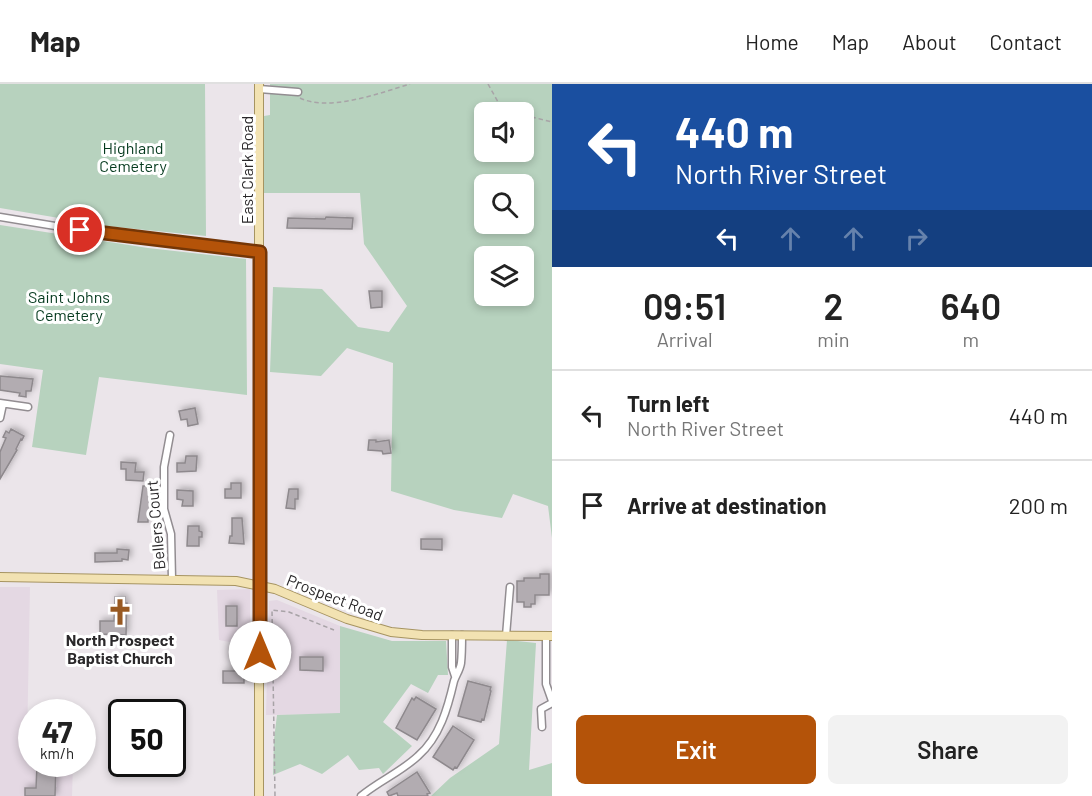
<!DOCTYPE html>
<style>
body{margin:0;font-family:Barlow,sans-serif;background:#f2f2f2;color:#222;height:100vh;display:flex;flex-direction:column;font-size:22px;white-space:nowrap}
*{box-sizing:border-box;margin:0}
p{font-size:20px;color:#767676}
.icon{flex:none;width:33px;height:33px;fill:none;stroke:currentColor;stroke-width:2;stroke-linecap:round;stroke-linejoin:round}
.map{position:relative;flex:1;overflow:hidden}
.drawer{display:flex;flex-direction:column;background:#fff;width:540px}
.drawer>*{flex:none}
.hud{background:#1a4fa0;color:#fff;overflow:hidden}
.tools{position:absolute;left:474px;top:18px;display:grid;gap:12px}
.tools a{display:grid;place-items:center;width:60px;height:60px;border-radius:9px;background:#fff;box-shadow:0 3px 9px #0003;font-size:30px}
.speed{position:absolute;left:18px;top:615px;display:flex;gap:12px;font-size:30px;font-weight:700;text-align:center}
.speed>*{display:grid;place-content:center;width:78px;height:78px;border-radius:50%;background:#fff;box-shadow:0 3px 9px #0003;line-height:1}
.speed small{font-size:15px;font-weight:400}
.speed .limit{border:3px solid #111;border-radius:9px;background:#fff;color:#111}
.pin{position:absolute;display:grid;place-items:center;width:51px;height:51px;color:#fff;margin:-26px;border:3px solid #fff;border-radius:50%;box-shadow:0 2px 6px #0007}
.me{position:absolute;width:66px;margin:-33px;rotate:0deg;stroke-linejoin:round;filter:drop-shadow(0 0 4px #0008)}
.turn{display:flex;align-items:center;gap:21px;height:126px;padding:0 24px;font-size:27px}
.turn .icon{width:78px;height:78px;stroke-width:2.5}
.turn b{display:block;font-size:42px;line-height:51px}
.lanes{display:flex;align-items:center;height:57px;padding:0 24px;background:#0003;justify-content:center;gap:30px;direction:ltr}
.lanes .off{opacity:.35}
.eta{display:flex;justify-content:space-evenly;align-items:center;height:102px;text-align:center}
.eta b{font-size:36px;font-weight:600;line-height:42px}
.primary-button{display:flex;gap:12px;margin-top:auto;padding:12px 24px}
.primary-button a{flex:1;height:69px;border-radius:9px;background:#b45309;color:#fff;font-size:24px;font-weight:600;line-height:69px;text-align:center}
.primary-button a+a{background:#f2f2f2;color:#222}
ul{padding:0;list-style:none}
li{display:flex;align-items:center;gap:18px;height:90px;padding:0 24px;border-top:2px solid #e0e0e0}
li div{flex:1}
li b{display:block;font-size:22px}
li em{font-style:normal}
header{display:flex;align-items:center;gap:36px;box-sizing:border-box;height:84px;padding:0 30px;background:#fff;border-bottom:2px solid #e0e0e0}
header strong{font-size:28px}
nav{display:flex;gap:33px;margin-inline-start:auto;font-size:21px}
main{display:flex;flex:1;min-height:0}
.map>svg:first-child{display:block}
.built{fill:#e4d8e3}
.green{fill:#b7d2be;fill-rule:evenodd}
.building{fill:#b2acb1;stroke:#8e898d;stroke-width:1.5;filter:url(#shadow)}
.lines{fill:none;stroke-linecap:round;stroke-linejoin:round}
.minor-casing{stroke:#928d91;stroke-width:9}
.major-casing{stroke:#a69461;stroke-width:10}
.path{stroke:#a8a3a7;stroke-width:1.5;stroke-dasharray:4.5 3;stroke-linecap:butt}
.minor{stroke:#fff;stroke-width:6}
.major{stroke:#f2e2b2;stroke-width:8}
.route-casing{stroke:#753606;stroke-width:15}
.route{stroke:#b45309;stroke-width:10}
.labels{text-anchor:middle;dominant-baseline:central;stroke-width:6;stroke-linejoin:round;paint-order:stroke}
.park-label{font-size:16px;fill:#053a1e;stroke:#fff}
.street-label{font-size:16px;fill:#2a282a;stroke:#fff}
.poi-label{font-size:16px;font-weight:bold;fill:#2a282a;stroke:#fff}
</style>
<header>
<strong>Map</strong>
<nav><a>Home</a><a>Map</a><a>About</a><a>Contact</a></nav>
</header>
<main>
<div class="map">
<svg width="552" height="712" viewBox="0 0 552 712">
<defs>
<filter id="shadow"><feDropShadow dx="2.5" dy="-2.5" stdDeviation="3" flood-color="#0004"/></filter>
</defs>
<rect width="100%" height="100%" fill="#ebe5ea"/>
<path class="built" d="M0,503H30L27,660H31L32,680H73L72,712H0Z
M250,505V562L219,556L217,506Z
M277,516L340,542V630L266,631L269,517Z"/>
<path class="green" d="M0,0H205L206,152L106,142L0,124Z
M270,0H552V454L548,422L513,410L502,434L454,426L391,407L393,279L347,264L321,292L270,288L273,203L322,205L358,243L389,248L407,222L364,160L360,109H264V32L270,31ZM484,28H524V68H484ZM484,100H524V140H484ZM484,172H524V212H484Z
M0,141L148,164L246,175L247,311L99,293L86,371L32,363L43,286L0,280Z
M340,542L392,557H446L448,591H438L428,609L411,600L383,638L412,662L383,690L379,684L359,686L348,671L322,690L300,680L273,691L274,655L277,631L340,629Z
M507,556L536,559L529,686L552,679V712H431L450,694L499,660Z"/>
<path class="building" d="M326,133L353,134L352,145L287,144L288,134L325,135Z
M369,207H382V223L371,224Z
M0,292L33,295L31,307H26V313L19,312L20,309L0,306Z
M195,324L198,340L188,342L187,335L181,336L179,327Z
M11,345L24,352L22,356L21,355L16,365L17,366L0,395V368L6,354L3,353L6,347L9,349Z
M369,356H376V358L389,356L391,369L383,370L382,367L368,366Z
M186,372H197L196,387L177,388V379H185Z
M121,378L136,379L135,388H144L143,397L126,396V385H121Z
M231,399H241V414H225V405H231Z
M143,402H152L151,426H153V434L148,433V438H138Z
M289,405H298V415H295V425L286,424Z
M177,406L193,407V422H182L183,416L177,415Z
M232,434H242L244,460L229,459L230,452H232Z
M188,442H199V447L202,448V453H199V462H187Z
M421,455H442V466L421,465Z
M117,465L129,466L128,476L122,475V477L95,478V469H117Z
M540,490H549V511H535V520H531V523H524V518H517V497H524V494H540Z
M115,513H125V519H127L126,551L100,550V537H114Z
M226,522H237V542H226Z
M300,573H323V587L300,586Z
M223,587H244V599H223Z
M468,597L491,603L490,606L491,607L484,636L482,635L481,638L458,632Z
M416,613L436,625L417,656L396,644L412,614L414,616Z
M453,642L474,656L457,684L455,683L453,686L433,673Z
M37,680H56L55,712H25V704H36Z
M417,688L430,709L427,710L428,712H398L397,709L389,712L387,708Z"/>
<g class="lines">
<defs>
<path id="minor" d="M259,5L298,8
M0,133L110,151L260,168
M0,319L28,323
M0,334L3,320
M170,351L164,383V425L171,450L172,495
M452,551V583L455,592
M506,552L510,503
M546,552V600L552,617
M542,643L541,625L552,619
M361,712C379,697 401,688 418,672C440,653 448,623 454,597C456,591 460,586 461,579C462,570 462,561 462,551"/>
<path id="major" d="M259,0V712
M0,493L236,497L275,505L347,535L391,548L422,551L552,552"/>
</defs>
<use href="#minor" class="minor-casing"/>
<use href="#major" class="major-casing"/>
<path class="path" d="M488,0L502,25L512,28
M300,14C329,28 380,9 410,0
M524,31L552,38
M275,712L272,526L289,528L334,546"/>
<use href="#minor" class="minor"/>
<use href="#major" class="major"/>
</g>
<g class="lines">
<defs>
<path id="route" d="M80,146L260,168V568"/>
</defs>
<use href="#route" class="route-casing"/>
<use href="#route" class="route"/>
</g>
<defs>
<symbol id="church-bare" viewBox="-9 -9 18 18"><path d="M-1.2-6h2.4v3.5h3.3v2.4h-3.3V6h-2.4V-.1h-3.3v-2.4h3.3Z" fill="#985922" stroke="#fff" stroke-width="2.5" paint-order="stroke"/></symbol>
</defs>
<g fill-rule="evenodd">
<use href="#church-bare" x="101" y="509" width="38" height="38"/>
</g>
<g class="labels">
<g class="park-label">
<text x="133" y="63">Highland<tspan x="133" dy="18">Cemetery</tspan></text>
<text x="69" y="212">Saint Johns<tspan x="69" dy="18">Cemetery</tspan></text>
</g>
<g class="street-label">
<text transform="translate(246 86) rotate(-90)">East Clark Road</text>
<text transform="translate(155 441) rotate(-95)">Bellers Court</text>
<text transform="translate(335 513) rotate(21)">Prospect Road</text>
</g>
<g class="poi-label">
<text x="120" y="555">North Prospect<tspan x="120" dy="18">Baptist Church</tspan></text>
</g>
</g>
</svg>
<div class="tools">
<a><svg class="icon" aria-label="sound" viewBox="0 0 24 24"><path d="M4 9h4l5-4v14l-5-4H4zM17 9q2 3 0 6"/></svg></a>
<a><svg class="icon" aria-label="search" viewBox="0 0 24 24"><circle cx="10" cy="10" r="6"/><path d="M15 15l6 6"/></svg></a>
<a><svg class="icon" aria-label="layers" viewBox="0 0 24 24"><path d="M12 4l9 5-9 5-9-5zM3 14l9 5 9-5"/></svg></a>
</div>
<div class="speed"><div>47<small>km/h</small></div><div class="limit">50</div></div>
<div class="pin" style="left:80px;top:146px;background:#d93025"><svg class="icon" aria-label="arrive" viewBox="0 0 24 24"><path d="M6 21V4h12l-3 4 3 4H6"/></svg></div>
<svg class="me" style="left:260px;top:568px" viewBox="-20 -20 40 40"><circle r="19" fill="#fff"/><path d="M0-13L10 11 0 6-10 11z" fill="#b45309"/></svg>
</div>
<section class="drawer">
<div class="hud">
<div class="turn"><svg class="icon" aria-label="left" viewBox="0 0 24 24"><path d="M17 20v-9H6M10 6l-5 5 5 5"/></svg><div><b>440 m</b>North River Street</div></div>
<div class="lanes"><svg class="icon" aria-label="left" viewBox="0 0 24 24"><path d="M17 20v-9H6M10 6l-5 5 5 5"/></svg><svg class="icon off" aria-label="ahead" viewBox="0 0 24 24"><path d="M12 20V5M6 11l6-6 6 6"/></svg><svg class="icon off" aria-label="ahead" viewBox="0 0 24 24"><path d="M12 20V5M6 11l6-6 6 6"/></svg><svg class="icon off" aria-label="right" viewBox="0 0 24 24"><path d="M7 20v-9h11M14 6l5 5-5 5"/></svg></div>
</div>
<div class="eta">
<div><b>09:51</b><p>Arrival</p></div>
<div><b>2</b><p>min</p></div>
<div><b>640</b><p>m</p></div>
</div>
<ul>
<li><svg class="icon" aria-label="left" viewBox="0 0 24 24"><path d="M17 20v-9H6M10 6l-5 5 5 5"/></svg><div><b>Turn left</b><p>North River Street</p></div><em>440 m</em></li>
<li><svg class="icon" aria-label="arrive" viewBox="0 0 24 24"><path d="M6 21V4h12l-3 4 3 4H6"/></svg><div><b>Arrive at destination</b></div><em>200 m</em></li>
</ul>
<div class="primary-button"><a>Exit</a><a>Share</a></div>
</section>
</main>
